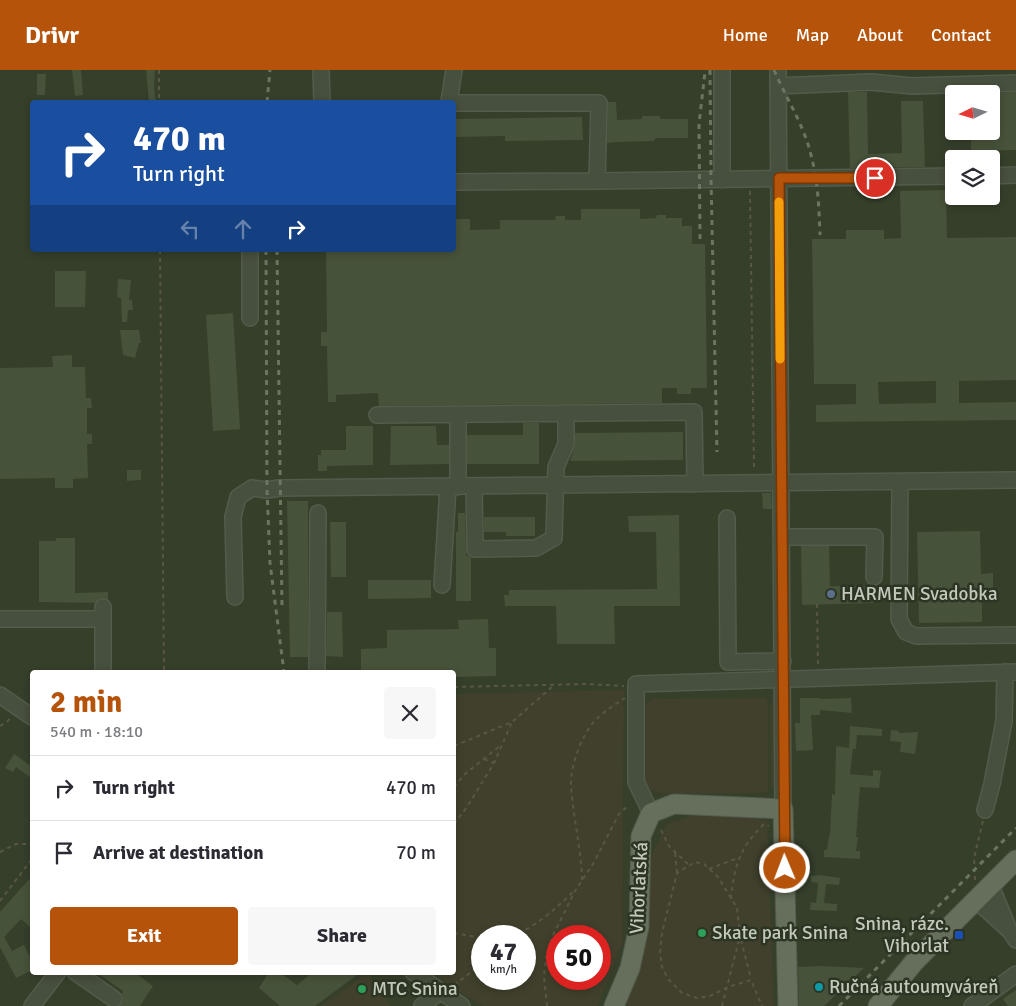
<!DOCTYPE html>
<meta charset="utf-8">
<style>
body{margin:0;font-family:Signika,sans-serif;background:#f7f7f7;color:#2b2b33;height:100vh;display:flex;flex-direction:column;font-size:19px;white-space:nowrap}
*{box-sizing:border-box;margin:0}
p{font-size:16px;color:#7c7c81}
.icon{flex:none;width:28px;height:28px;fill:none;stroke:currentColor;stroke-width:2;stroke-linecap:round;stroke-linejoin:round}
.map{position:relative;flex:1;overflow:hidden}
.drawer{position:absolute;left:30px;top:600px;width:426px;height:305px;display:flex;flex-direction:column;background:#fff;border-radius:5px;box-shadow:0 2px 8px #0003}
.drawer>*{flex:none}
.banner{position:absolute;left:30px;top:30px;width:426px;height:152px;border-radius:5px;box-shadow:0 2px 8px #0003;background:#1a4fa0;color:#fff;overflow:hidden}
.needle{width:32px;rotate:265deg}
.fabs{position:absolute;left:945px;top:15px;display:grid;gap:10px}
.fabs a{display:grid;place-items:center;width:55px;height:55px;border-radius:5px;background:#fff;box-shadow:0 2px 8px #0003;font-size:25px}
.speed{position:absolute;left:471px;top:855px;display:flex;gap:10px;font-size:25px;font-weight:700;text-align:center}
.speed>*{display:grid;place-content:center;width:65px;height:65px;border-radius:50%;background:#fff;box-shadow:0 2px 8px #0003;line-height:1}
.speed small{font-size:12px;font-weight:400}
.speed .limit{border:8px solid #d22;background:#fff;color:#111}
.pin{position:absolute;display:grid;place-items:center;width:42px;height:42px;color:#fff;margin:-21px;border:2px solid #fff;border-radius:50%;box-shadow:0 1px 5px #0007}
.me{position:absolute;width:55px;margin:-28px;rotate:359deg;stroke-linejoin:round;filter:drop-shadow(0 0 4px #0008)}
.turn{display:flex;align-items:center;gap:18px;height:105px;padding:0 20px;font-size:22px}
.turn .icon{width:65px;height:65px;stroke-width:2.5}
.turn b{display:block;font-size:35px;line-height:42px}
.lanes{display:flex;align-items:center;height:48px;padding:0 20px;background:#0003;justify-content:center;gap:25px;direction:ltr}
.lanes .off{opacity:.35}
.round{display:grid;place-items:center;flex:none;width:52px;height:52px;border-radius:5px;background:#f7f7f7}
.summary{display:flex;align-items:center;justify-content:space-between;height:85px;padding:0 20px}
h1{font-size:30px;font-weight:700;line-height:38px;color:#b45309}
.button{display:flex;gap:10px;margin-top:auto;padding:10px 20px}
.button a{flex:1;height:58px;border-radius:5px;background:#b45309;color:#fff;font-size:20px;font-weight:700;line-height:58px;text-align:center}
.button a+a{background:#f7f7f7;color:#2b2b33}
ul{padding:0;list-style:none}
li{display:flex;align-items:center;gap:15px;height:65px;padding:0 20px;border-top:1px solid #e1e1e2}
li div{flex:1}
li b{display:block;font-size:19px}
li em{font-style:normal}
header{display:flex;align-items:center;gap:30px;box-sizing:border-box;height:70px;padding:0 25px;background:#b45309;color:#fff}
header strong{font-size:24px}
nav{display:flex;gap:28px;margin-inline-start:auto;font-size:18px}
.map>svg:first-child{display:block}
.green{fill:#40402c;fill-rule:evenodd}
.building{fill:#47523a;fill-rule:evenodd}
.lines{fill:none;stroke-linecap:round;stroke-linejoin:round}
.minor-casing{stroke:#535b4b;stroke-width:18}
.major-casing{stroke:#535b4b;stroke-width:21}
.path{stroke:#585745;stroke-width:2;stroke-dasharray:4 4;stroke-linecap:butt}
.minor{stroke:#474f3e;stroke-width:15}
.major{stroke:#666f5c;stroke-width:19}
.rail{stroke:#6b7561;stroke-width:3;stroke-dasharray:5 5;stroke-linecap:butt}
.route-casing{stroke:#753606;stroke-width:12}
.route{stroke:#b45309;stroke-width:9}
.slow{stroke:#f59e0b;stroke-width:9}
.service-dot{fill:#5c6f8a;stroke:#2c3423;stroke-width:2}
.leisure-dot{fill:#2e9e5b;stroke:#2c3423;stroke-width:2}
.transit-dot{fill:#1a4fb4;stroke:#2c3423;stroke-width:2}
.culture-dot{fill:#0f9aa8;stroke:#2c3423;stroke-width:2}
.labels{text-anchor:middle;dominant-baseline:central;stroke-width:5;stroke-linejoin:round;paint-order:stroke}
.poi-label{font-size:19px;fill:#c2c9bb;stroke:#2c3423;text-anchor:start}
.street-label{font-size:19px;fill:#c2c9bb;stroke:#2c3423}
</style>
<header>
<strong>Drivr</strong>
<nav><a>Home</a><a>Map</a><a>About</a><a>Contact</a></nav>
</header>
<div class="map">
<svg width="1016" height="936" viewBox="0 0 1016 936">
<rect width="100%" height="100%" fill="#353f2a"/>
<path class="green" d="M624,620L622,873L598,936H482L431,903L454,902V624ZM525,866V909H482V866ZM600,866V909H558V866Z
M765,628L767,629L768,635V722L761,723L664,724C657,722 651,722 646,716C636,701 641,652 645,634L653,629Z
M773,631L777,633L776,717L771,721L770,634Z
M701,743L738,746L767,751L774,936H625L645,864L650,789L666,754Z
M367,903L391,936H321Z"/>
<path class="building" d="M72,0H81L83,25L75,26Z
M146,0H155L154,18L156,32H149Z
M37,4H46L45,25H37Z
M848,22H867L868,84L902,83L901,31H923L925,97L850,98Z
M1016,22V80L971,81V61H991V23Z
M608,32H616L617,50L642,49V46H660V49H688V68H655L654,71L616,72L607,73Z
M582,47L583,70L505,71V66L455,67V49Z
M946,120L947,168L1016,167V310L959,311V333L1016,332V350L816,352V335L856,334V314H814L812,169H846V160H884V169L901,168L900,121ZM936,311V333L879,334L878,312Z
M581,139H640V149L656,148L657,145H666V148H682V156H692V174H705L707,318H691V324H677V318H662V333L379,336L378,323L336,325V332H328L327,276H321V262H327L326,180H454V149H470V160L500,159V150H555L556,146H565V150H581Z
M55,201H86L85,237H55Z
M118,209L131,210L129,230H132L133,240H128L127,252H122L121,228L117,227Z
M233,243L240,359L213,361L206,245Z
M120,260H139L141,273H139L135,288L123,285Z
M72,285V297H85L86,328H91L92,338H87V364H92V374H87L88,408L73,409V418H55V408L0,409V298L53,297L52,286Z
M523,353H539V394H467V365H523Z
M346,356H373V395L327,396V401H318V385H321V380H346Z
M391,356H436L437,375H449V394L390,395Z
M683,362V390L570,391L575,374V363Z
M127,400H141V410L127,411Z
M762,423H771L772,439H763Z
M287,431H308V587H290Z
M458,443H465L466,485L471,487V531H456V462H458Z
M679,445L680,536H614L615,574H557L556,536H505L504,525H509V520L657,519L656,462H629L628,446Z
M484,447H535V466H506V462H484Z
M330,452H346V507H331Z
M980,461L981,504L993,503V522H982V552L919,553L917,462Z
M56,468H75V523L108,522V530L103,528L95,533L39,532V471H56Z
M801,476H829L830,516H874V533L802,535Z
M368,510H431V528L368,529Z
M327,542H342L343,587L326,586Z
M488,549L489,578H496V606L454,607V602H361V579L387,578V560L459,559L458,550Z
M800,628H820V629L851,628L852,643L820,640V645H811L813,680L796,681L795,653H800Z
M850,656L882,659V666L857,665L856,679H853L850,704L873,706V700L881,701L879,718L860,717L856,767H858L856,781H860V789L824,787V780H827L829,765H830L832,724L835,725L836,676L849,678Z
M891,660L899,661V663L918,662L915,684L900,682L901,672L890,671Z
M14,684L32,697V709L16,697L13,702L5,698Z
M819,805L840,808L839,815L826,814L824,833L837,834V841L810,840L811,832L816,833L818,813L811,812V806Z
M32,806V859L21,849L4,867L12,881L24,875L32,891V900L16,908L0,877V842Z
M819,896L844,897L864,898L824,936H799L798,897Z
M96,902H134L153,916L140,936H120L123,930L122,924L123,921Z
M269,902H279L297,915L313,902H361L315,936H280L259,918Z
M1016,920V936H1008L1003,929Z"/>
<g class="lines">
<defs>
<path id="minor" d="M321,0L322,32
M722,0V110
M778,0L783,739
M778,16L871,12L912,16L1016,13
M449,32L454,0
M454,33H599L597,111L954,106
M991,106L1016,105
M454,112L597,111
M250,248V180
M458,344V417
M377,345L694,342L695,414
M900,412L899,549L906,562L916,566L1016,565
M474,416L475,479L536,478L554,468L556,397L566,374V343
M727,448L728,592L783,591
M782,467H875L874,507
M442,515L448,417
M235,527L233,447L238,427L252,418L267,420L279,418L1016,410
M0,549H103
M103,602V537
M317,602L318,443
M0,625L32,647
M985,740L992,714L1004,651L1005,602
M651,743L636,712V614L1016,602
M991,816L1007,855
M976,830L1010,861L1016,870
M75,902L114,929
M413,902L462,936
M32,936L58,902
M422,936L440,921
M972,936L1016,904"/>
<path id="major" d="M614,936L630,898L639,857L641,766L651,743L674,734L783,739L788,936
M878,936L915,891L1016,790"/>
</defs>
<use href="#minor" class="minor-casing"/>
<use href="#major" class="major-casing"/>
<path class="path" d="M159,0V32
M750,121L754,401
M160,180L164,602
M817,534L818,597
M454,617L586,614L624,616
M0,656L7,652L11,647
M454,676L512,652L553,616
M484,689L494,693
M454,717L465,704L501,675
M454,754L467,737L494,693L512,652
M661,760L669,776L689,795
M0,782L16,774H32
M675,783L677,803
M709,799L738,788
M582,810C581,778 573,747 571,715C570,697 581,668 592,654C601,643 613,636 625,628
M975,810L974,788L983,751
M731,829C734,796 740,777 764,754L769,756
M0,831L32,789
M721,860L740,866L751,909
M454,863L482,868
M511,866C536,857 554,840 573,822
M454,915L482,894
M547,936L544,907L546,888L553,865L575,821L593,794L619,744L629,735
M722,936L740,866L737,838L718,807L704,794L695,792L677,803L662,863L660,882L662,897L668,909L682,923L697,928L710,926L728,917L751,910L762,936"/>
<use href="#minor" class="minor"/>
<use href="#major" class="major"/>
<path class="rail" d="M710,0L711,109L717,382
M774,0C786,28 804,55 811,85C818,111 819,138 820,165
M267,32L270,0
M700,169L699,54L705,2
M266,180L267,420L270,493L284,602
M277,180L282,538
M839,936L1016,758"/>
</g>
<g class="lines">
<defs>
<path id="route" d="M785,798L779,108H875"/>
</defs>
<use href="#route" class="route-casing"/>
<use href="#route" class="route"/>
<path class="slow" d="M779,132L780,289"/>
</g>
<circle class="service-dot" cx="831" cy="524" r="5"/>
<g class="leisure-dot">
<circle cx="702" cy="863" r="5"/>
<circle cx="362" cy="919" r="5"/>
</g>
<rect class="transit-dot" x="954" y="860" width="10" height="10" rx="2.5"/>
<circle class="culture-dot" cx="819" cy="917" r="5"/>
<g class="labels">
<g class="poi-label">
<text x="841" y="524">HARMEN Svadobka</text>
<text x="949" y="854" text-anchor="end">Snina, rázc.<tspan x="949" dy="22">Vihorlat</tspan></text>
<text x="712" y="863">Skate park Snina</text>
<text x="829" y="917">Ručná autoumyváreň</text>
<text x="372" y="919">MTC Snina</text>
</g>
<g class="street-label">
<text transform="translate(639 818) rotate(-87)">Vihorlatská</text>
</g>
</g>
</svg>
<div class="fabs">
<a><svg class="needle" viewBox="-14 -14 28 28"><path d="M0-13l5 13h-10z" fill="#e53935"/><path d="M0 13l5-13h-10z" fill="#7c7c81"/></svg></a>
<a><svg class="icon" aria-label="layers" viewBox="0 0 24 24"><path d="M12 4l9 5-9 5-9-5zM3 14l9 5 9-5"/></svg></a>
</div>
<div class="speed"><div>47<small>km/h</small></div><div class="limit">50</div></div>
<div class="pin" style="left:875px;top:108px;background:#d93025"><svg class="icon" aria-label="arrive" viewBox="0 0 24 24"><path d="M6 21V4h12l-3 4 3 4H6"/></svg></div>
<svg class="me" style="left:785px;top:798px" viewBox="-20 -20 40 40"><circle r="17" fill="#b45309" stroke="#fff" stroke-width="3"/><path d="M0-11L8 9 0 5-8 9z" fill="#fff"/></svg>
<div class="banner">
<div class="turn"><svg class="icon" aria-label="right" viewBox="0 0 24 24"><path d="M7 20v-9h11M14 6l5 5-5 5"/></svg><div><b>470 m</b>Turn right</div></div>
<div class="lanes"><svg class="icon off" aria-label="left" viewBox="0 0 24 24"><path d="M17 20v-9H6M10 6l-5 5 5 5"/></svg><svg class="icon off" aria-label="ahead" viewBox="0 0 24 24"><path d="M12 20V5M6 11l6-6 6 6"/></svg><svg class="icon" aria-label="right" viewBox="0 0 24 24"><path d="M7 20v-9h11M14 6l5 5-5 5"/></svg></div>
</div>
<section class="drawer">
<div class="summary"><div><h1>2 min</h1><p>540 m · 18:10</p></div><a class="round"><svg class="icon" aria-label="close" viewBox="0 0 24 24"><path d="M6 6l12 12M18 6L6 18"/></svg></a></div>
<ul>
<li><svg class="icon" aria-label="right" viewBox="0 0 24 24"><path d="M7 20v-9h11M14 6l5 5-5 5"/></svg><div><b>Turn right</b></div><em>470 m</em></li>
<li><svg class="icon" aria-label="arrive" viewBox="0 0 24 24"><path d="M6 21V4h12l-3 4 3 4H6"/></svg><div><b>Arrive at destination</b></div><em>70 m</em></li>
</ul>
<div class="button"><a>Exit</a><a>Share</a></div>
</section>
</div>
